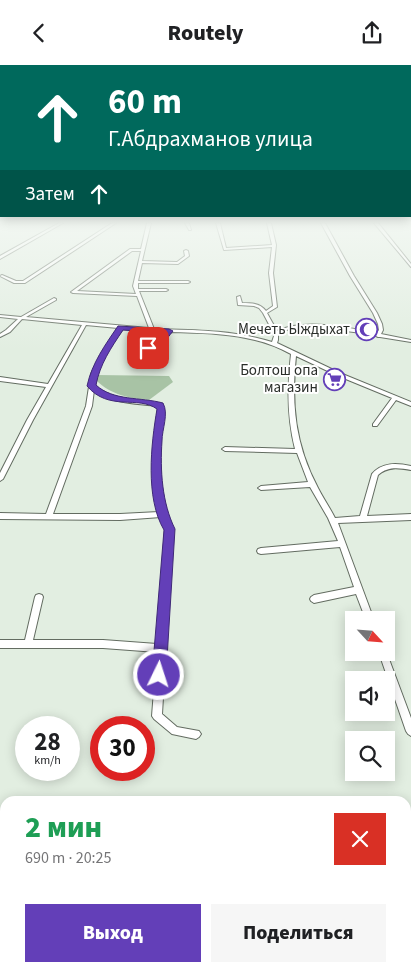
<!DOCTYPE html>
<html lang="ru">
<meta charset="utf-8">
<style>
body{margin:0;font-family:"Source Sans 3",sans-serif;background:#f6f6f6;color:#202124;height:100vh;display:flex;flex-direction:column;font-size:19px;white-space:nowrap}
*{box-sizing:border-box;margin:0}
p{font-size:16px;color:#757577}
.icon{flex:none;width:28px;height:28px;fill:none;stroke:currentColor;stroke-width:2;stroke-linecap:round;stroke-linejoin:round}
.map{position:relative;flex:1;overflow:hidden}
.side{position:absolute;left:0px;top:731px;width:411px;height:176px;display:flex;flex-direction:column;background:#fff;border-radius:15px 15px 0 0;box-shadow:0 2px 12px #0003}
.side>*{flex:none}
.guide{position:absolute;left:0px;top:0px;width:411px;height:152px;box-shadow:0 2px 12px #0003;background:#00695c;color:#fff;overflow:hidden}
.needle{width:32px;rotate:116deg}
.buttons{position:absolute;left:345px;top:546px;display:grid;gap:10px}
.buttons a{display:grid;place-items:center;width:50px;height:50px;border-radius:0px;background:#fff;box-shadow:0 2px 12px #0003;font-size:25px}
.speed{position:absolute;left:15px;top:651px;display:flex;gap:10px;font-size:25px;font-weight:700;text-align:center}
.speed>*{display:grid;place-content:center;width:65px;height:65px;border-radius:50%;background:#fff;box-shadow:0 2px 12px #0003;line-height:1}
.speed small{font-size:12px;font-weight:400}
.speed .limit{border:8px solid #d22;background:#fff;color:#111}
.pin{position:absolute;display:grid;place-items:center;width:42px;height:42px;color:#fff;margin:-21px;border-radius:10px;box-shadow:0 2px 8px #0006}
.me{position:absolute;width:55px;margin:-28px;rotate:4deg;stroke-linejoin:round;filter:drop-shadow(0 0 4px #0008)}
.turn{display:flex;align-items:center;gap:18px;height:105px;padding:0 25px;font-size:22px}
.turn .icon{width:65px;height:65px;stroke-width:2.5}
.turn b{display:block;font-size:35px;line-height:42px}
.then{display:flex;align-items:center;height:48px;padding:0 25px;background:#0003;gap:10px;font-size:19px}
.round{display:grid;place-items:center;flex:none;width:52px;height:52px;border-radius:0px;background:#f6f6f6}
.summary{display:flex;align-items:center;justify-content:space-between;height:85px;padding:0 25px}
h1{font-size:30px;font-weight:800;line-height:38px;color:#1e9e55}
.primary-button{display:flex;gap:10px;margin-top:auto;padding:10px 25px}
.primary-button a{flex:1;height:58px;border-radius:0px;background:#633fb8;color:#fff;font-size:20px;font-weight:800;line-height:58px;text-align:center}
.primary-button a+a{background:#f6f6f6;color:#202124}
header{display:flex;justify-content:space-between;align-items:center;height:65px;padding:0 25px;background:#fff;font-size:22px;font-weight:800}
.map>svg:first-child{display:block}
.green{fill:#a8c3a5}
.lines{fill:none;stroke-linecap:round;stroke-linejoin:round}
.minor-casing{stroke:#636c61;stroke-width:2}
.minor{fill:#fff;fill-rule:evenodd}
.route{fill:#633fb8;stroke:#402978}
.labels{text-anchor:middle;dominant-baseline:central;stroke-width:4;stroke-linejoin:round;paint-order:stroke}
.far-poi-label{font-size:15px;fill:#292d29;stroke:#fff;text-anchor:end}
</style>
<header><svg class="icon" aria-label="back" viewBox="0 0 24 24"><path d="M15 5l-7 7 7 7"/></svg>Routely<svg class="icon" aria-label="share" viewBox="0 0 24 24"><path d="M12 15V3M7 8l5-5 5 5M5 13v7h14v-7"/></svg></header>
<div class="map">
<svg width="411" height="907" viewBox="0 0 411 907">
<rect width="100%" height="100%" fill="#e2eee1"/>
<path class="green" d="M97,310L169,311L173,317L149,335C131,334 109,329 96,315Z"/>
<g class="lines">
<defs>
<path id="minor" d="M59,158H63L0,194V191Z
M112,158H116L25,218H14L0,211L2,210L16,216H23Z
M147,158H151L142,196L177,197L185,191L184,186L186,185L188,186L189,191L178,199L142,198L138,216H188L190,217L188,218H138V224H166L168,225L166,226H139L154,264C194,265 234,265 272,277L274,271L273,267L263,248L259,243L254,241L238,240L237,232L240,231L242,238C251,238 260,238 266,246L273,241L269,208L272,182L224,185L216,158H220L226,183L272,180L267,158H271L276,180L273,208L277,242L267,248L277,266C306,253 347,263 377,268L379,265L378,259L373,248L350,211L321,158H325L354,211L377,248L382,259L383,265L381,269L411,275V277L380,272H378L376,271L362,268L321,263L303,262L289,264L278,269V275L277,278L340,308L411,337V341L396,335L377,361H373V359L392,333L336,310L296,291C291,339 295,380 318,423C323,433 330,443 335,453L360,451L372,409C382,397 397,398 411,401V405C399,403 388,401 378,410L367,451L411,449V455L338,458L374,555H366L356,529L314,538L311,536L310,534L311,532L314,530L354,522L340,482L261,489L258,488L257,486L258,484L261,483L338,476L328,453L310,422L261,425L258,423L261,421L308,417L297,388L225,386L222,384L225,382L295,384C287,352 287,322 291,289C280,283 268,278 255,275C228,268 199,268 170,267L161,278L148,284L146,283V282L157,276L166,267L123,264C110,282 98,298 95,321C114,336 138,334 161,339L164,344C158,385 157,425 173,464L162,649L177,662L199,666L201,669L199,672L196,674L172,669L154,654L152,651L157,587L103,583H0V575H25L35,532L36,530L39,529L42,530L43,532L33,575H103L157,579L165,464L161,452L120,455L0,454V448L46,449L86,341L91,309L101,289L118,263L86,260L33,355L3,414L0,416V408L27,355L46,322L0,316V312L48,319L82,260L22,254L10,267L0,272V269L6,265L18,254L0,252V250L21,252L54,233L56,234V235L26,252L149,263L137,231L73,228L71,227L130,184H141ZM132,186H141L133,221L136,229L77,226ZM94,325C112,339 136,338 157,341L158,344C153,378 151,412 159,447L120,449H53L92,341Z
M185,158H189L191,165H189Z
M374,158H378L411,199V202Z
M386,586L411,653V671L408,669L406,666L379,588H386Z
M242,902H254L253,907H241Z"/>
</defs>
<use href="#minor" class="minor-casing"/>
<use href="#minor" class="minor"/>
</g>
<linearGradient id="sky" x2="0" y2="1"><stop stop-color="#7bacba"/><stop offset="0.55" stop-color="#f2f7f2"/><stop offset="1" stop-color="#f2f7f2" stop-opacity="0"/></linearGradient>
<rect width="411" height="285" fill="url(#sky)"/>
<path class="route" d="M118,261L169,264L173,266C166,275 158,286 146,285V281L157,276L163,268L123,265C111,283 100,299 96,320C113,336 141,332 163,338C169,349 162,364 162,376C160,405 162,438 175,464L166,610L164,615L159,617L154,615L152,610L164,465C145,433 151,379 157,344C138,330 109,347 87,321C92,298 105,280 118,261Z"/>
<defs>
<symbol id="mosque-ring" viewBox="-11 -11 22 22"><circle r="9.5" fill="#fff" stroke="#633fb8" stroke-width="1.5"/><path d="M3.5-4.9A6 6 0 1 0 3.5 4.9A5 5 0 1 1 3.5-4.9Z" fill="#633fb8"/></symbol>
<symbol id="supermarket-ring" viewBox="-11 -11 22 22"><circle r="9.5" fill="#fff" stroke="#633fb8" stroke-width="1.5"/><path d="M-6-5.5h2.5l.6 2H6L4.5 2H-2.5L-4.4-4H-6ZM-1.5 3.2a1.3 1.3 0 1 0 .1 0ZM3 3.2a1.3 1.3 0 1 0 .1 0Z" fill="#633fb8"/></symbol>
</defs>
<g fill-rule="evenodd">
<use href="#mosque-ring" x="354" y="252" width="25" height="25"/>
<use href="#supermarket-ring" x="322" y="302" width="25" height="25"/>
</g>
<g class="labels">
<g class="far-poi-label">
<text x="350" y="264">Мечеть Ыждыхат</text>
<text x="318" y="305">Болтош опа<tspan x="318" dy="17">магазин</tspan></text>
</g>
</g>
</svg>
<div class="buttons">
<a><svg class="needle" viewBox="-14 -14 28 28"><path d="M0-13l5 13h-10z" fill="#e53935"/><path d="M0 13l5-13h-10z" fill="#757577"/></svg></a>
<a><svg class="icon" aria-label="sound" viewBox="0 0 24 24"><path d="M4 9h4l5-4v14l-5-4H4zM17 9q2 3 0 6"/></svg></a>
<a><svg class="icon" aria-label="search" viewBox="0 0 24 24"><circle cx="10" cy="10" r="6"/><path d="M15 15l6 6"/></svg></a>
</div>
<div class="speed"><div>28<small>km/h</small></div><div class="limit">30</div></div>
<div class="pin" style="left:148px;top:283px;background:#d93025"><svg class="icon" aria-label="arrive" viewBox="0 0 24 24"><path d="M6 21V4h12l-3 4 3 4H6"/></svg></div>
<svg class="me" style="left:159px;top:610px" viewBox="-20 -20 40 40"><circle r="17" fill="#633fb8" stroke="#fff" stroke-width="3"/><path d="M0-11L8 9 0 5-8 9z" fill="#fff"/></svg>
<div class="guide">
<div class="turn"><svg class="icon" aria-label="ahead" viewBox="0 0 24 24"><path d="M12 20V5M6 11l6-6 6 6"/></svg><div><b>60 m</b>Г.Абдрахманов улица</div></div>
<div class="then">Затем<svg class="icon" aria-label="ahead" viewBox="0 0 24 24"><path d="M12 20V5M6 11l6-6 6 6"/></svg></div>
</div>
<section class="side">
<div class="summary"><div><h1>2 мин</h1><p>690 m · 20:25</p></div><a class="round" style="background:#d93025;color:#fff"><svg class="icon" aria-label="close" viewBox="0 0 24 24"><path d="M6 6l12 12M18 6L6 18"/></svg></a></div>
<div class="primary-button"><a>Выход</a><a>Поделиться</a></div>
</section>
</div>
